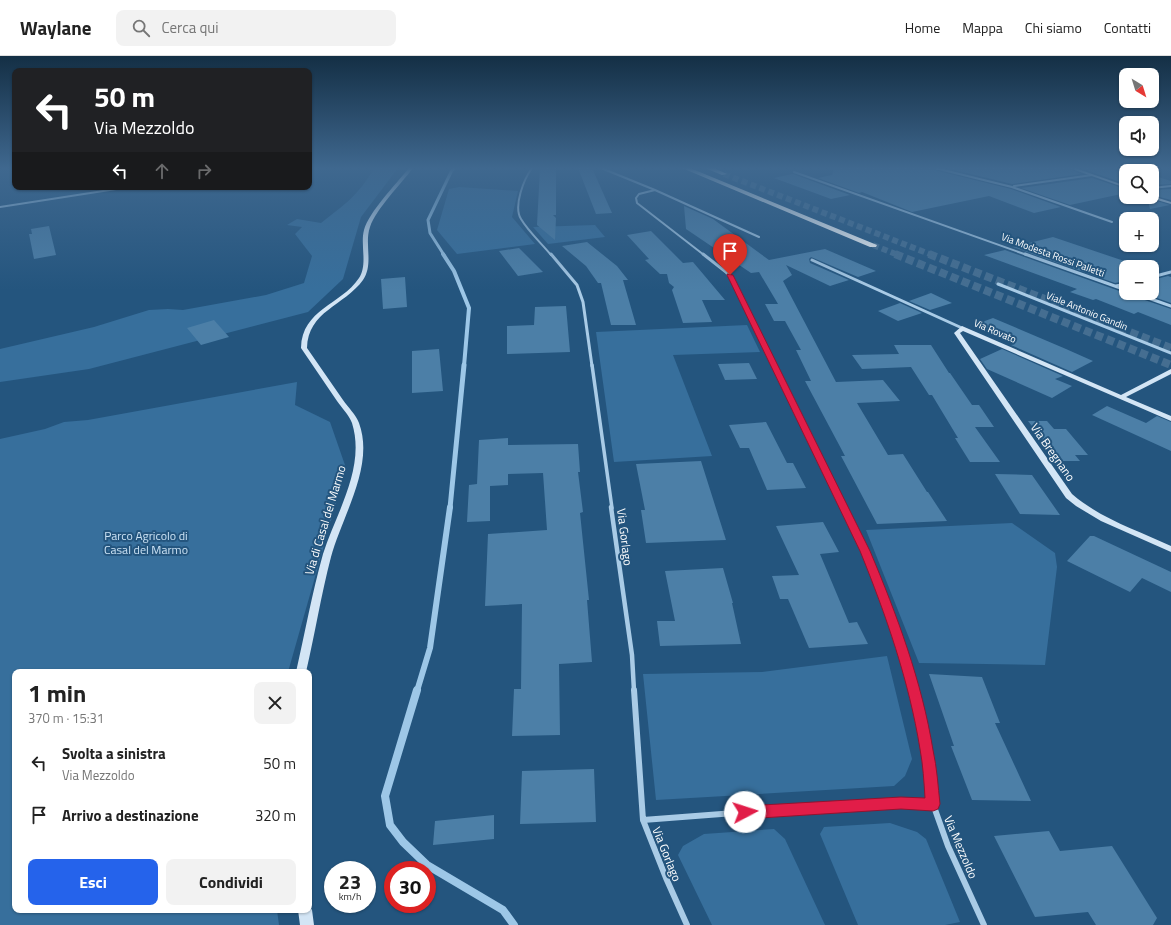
<!DOCTYPE html>
<html lang="it">
<meta charset="utf-8">
<style>
body{margin:0;font-family:"Titillium Web",sans-serif;background:#f2f2f2;color:#222;height:100vh;display:flex;flex-direction:column;font-size:15px;white-space:nowrap}
*{box-sizing:border-box;margin:0}
p{font-size:13px;color:#767676}
.icon{flex:none;width:22px;height:22px;fill:none;stroke:currentColor;stroke-width:2;stroke-linecap:round;stroke-linejoin:round}
.map{position:relative;flex:1;overflow:hidden}
.side{position:absolute;left:12px;top:613px;width:300px;height:244px;display:flex;flex-direction:column;background:#fff;border-radius:8px;box-shadow:0 1px 3px #0004}
.side>*{flex:none}
.hud{position:absolute;left:12px;top:12px;width:300px;height:122px;border-radius:8px;box-shadow:0 1px 3px #0004;background:#202124;color:#fff;overflow:hidden}
.needle{width:26px;rotate:142deg}
.controls{position:absolute;left:1119px;top:12px;display:grid;gap:8px}
.controls a{display:grid;place-items:center;width:40px;height:40px;border-radius:8px;background:#fff;box-shadow:0 1px 3px #0004;font-size:20px}
.speed{position:absolute;left:324px;top:805px;display:flex;gap:8px;font-size:20px;font-weight:700;text-align:center}
.speed>*{display:grid;place-content:center;width:52px;height:52px;border-radius:50%;background:#fff;box-shadow:0 1px 3px #0004;line-height:1}
.speed small{font-size:10px;font-weight:400}
.speed .limit{border:6px solid #d22;background:#fff;color:#111}
.pin{position:absolute;display:grid;place-items:center;width:34px;height:34px;color:#fff;margin:-41px -17px;border-radius:50% 50% 50% 0;rotate:-45deg;box-shadow:0 0 4px #0007}
.pin .icon{rotate:45deg}
.me{position:absolute;width:44px;margin:-22px;rotate:85deg;stroke-linejoin:round;filter:drop-shadow(0 0 3px #0008)}
.turn{display:flex;align-items:center;gap:14px;height:84px;padding:0 16px;font-size:18px}
.turn .icon{width:52px;height:52px;stroke-width:2.5}
.turn b{display:block;font-size:28px;line-height:34px}
.lanes{display:flex;align-items:center;height:38px;padding:0 16px;background:#0003;justify-content:center;gap:20px;direction:ltr}
.lanes .off{opacity:.35}
.round{display:grid;place-items:center;flex:none;width:42px;height:42px;border-radius:8px;background:#f2f2f2}
.overview{display:flex;align-items:center;justify-content:space-between;height:68px;padding:0 16px}
h1{font-size:24px;font-weight:700;line-height:30px}
.action{display:flex;gap:8px;margin-top:auto;padding:8px 16px}
.action a{flex:1;height:46px;border-radius:8px;background:#2563eb;color:#fff;font-size:16px;font-weight:700;line-height:46px;text-align:center}
.action a+a{background:#f2f2f2;color:#222}
ul{padding:0;list-style:none}
li{display:flex;align-items:center;gap:12px;height:52px;padding:0 16px}
li div{flex:1}
li b{display:block;font-size:15px}
li em{font-style:normal}
header{display:flex;align-items:center;gap:24px;box-sizing:border-box;height:56px;padding:0 20px;background:#fff;border-bottom:1px solid #e0e0e0}
header strong{font-size:19px}
nav{display:flex;gap:22px;margin-inline-start:auto;font-size:14px}
.search{width:280px;height:36px;background:#f2f2f2;display:flex;align-items:center;gap:10px;box-sizing:border-box;padding:0 14px;border-radius:8px;color:#767676;font-size:15px}
.map>svg:first-child{display:block}
.green{fill:#376f9c}
.lines{fill:none;stroke-linecap:round;stroke-linejoin:round}
.stream-far4{stroke:#9dc7e7;stroke-width:3}
.stream-far3{stroke:#9dc7e7;stroke-width:4}
.stream-far2{stroke:#9dc7e7;stroke-width:5}
.stream-far1{stroke:#9dc7e7;stroke-width:6}
.stream{stroke:#9dc7e7;stroke-width:8}
.building{fill:#4c7fa7}
.highway-tunnel-far1{stroke:#456e91;stroke-width:6;stroke-dasharray:6 3.5;stroke-linecap:butt}
.highway-tunnel{stroke:#456e91;stroke-width:8;stroke-dasharray:8 4;stroke-linecap:butt}
.street-far4{stroke:#a9cbe6;stroke-width:2}
.street-far3{stroke:#a9cbe6;stroke-width:3}
.street-far2{stroke:#a9cbe6;stroke-width:3.5}
.street-far1{stroke:#a9cbe6;stroke-width:4.5}
.street{stroke:#a9cbe6;stroke-width:6}
.secondary{fill:#d3e5f5;fill-rule:evenodd}
.highway{fill:#fff;fill-rule:evenodd}
.route{fill:#e11d48;stroke:#92132f}
.labels{text-anchor:middle;dominant-baseline:central;stroke-width:4;stroke-linejoin:round;paint-order:stroke}
.far-street-label{font-size:10px;fill:#fff;stroke:#24557e}
.street-label{font-size:12px;fill:#fff;stroke:#24557e}
.park-label{font-size:12px;fill:#cce3f5;stroke:#24557e}
</style>
<header>
<strong>Waylane</strong>
<div class="search"><svg class="icon" aria-label="search" viewBox="0 0 24 24"><circle cx="10" cy="10" r="6"/><path d="M15 15l6 6"/></svg>Cerca qui</div>
<nav><a>Home</a><a>Mappa</a><a>Chi siamo</a><a>Contatti</a></nav>
</header>
<div class="map">
<svg width="1171" height="869" viewBox="0 0 1171 869">
<rect width="100%" height="100%" fill="#24557e"/>
<path class="green" d="M374,112H398L361,161L343,223L308,256L89,313L0,326V293L94,271L149,254L168,253L183,254L266,239L304,227L312,200L295,178L302,171L287,169L297,163L321,167C344,149 359,139 374,112Z
M459,131L518,135L512,161L535,188L457,198L437,174L449,133Z
M595,169L605,181L548,188L533,171Z
M747,269L760,296L673,299L712,400L614,406L596,276Z
M297,326L295,349L330,366L346,412L288,616H15V854H277L279,869H0V383L45,373L64,366L88,364Z
M1012,467L1055,497L1057,511L1045,609L919,607L866,474Z
M887,600L912,703L905,720L894,730L656,744L643,618L762,616Z
M890,767L917,776L926,783L960,866L945,869H858L820,778L824,771Z
M774,773L785,783L825,869H712L678,799L683,790L704,778Z"/>
<g class="lines">
<path class="stream-far4" d="M444,199L430,177L428,164L452,114L455,112"/>
<path class="stream-far3" d="M443,198L454,215L469,252L464,310"/>
<path class="stream-far2" d="M450,452L464,309"/>
<path class="stream-far1" d="M417,635L430,592L450,451"/>
<path class="stream" d="M417,634L385,740L390,769L403,786L427,809L503,854L514,869"/>
</g>
<path class="building" d="M540,112H556V159H553L556,162L555,184L537,169Z
M578,112H592L612,157L596,158Z
M834,112H933L934,114L1011,133L1061,151L1034,157L989,140L912,156L862,136L859,137L818,122L832,119Z
M946,112H1068L1081,118L1012,128Z
M1080,112H1108L1120,116H1126V128Z
M792,118H793L850,139L831,143L774,122Z
M1152,119L1171,125V128L1152,129Z
M1092,122L1126,133V137L1070,149L1021,132Z
M1171,133V144L1152,139V134Z
M1147,141L1150,143L1170,149L1150,153Z
M684,150L713,163L769,204L825,193L876,215L858,221L811,201L809,203L810,207L849,224L830,230L786,209L792,219L783,225L836,326L883,324L900,345L857,347L888,399L903,398L927,436H928L947,465L877,468L841,400H845L805,325H811L796,294H801L785,265H774L765,248H778L759,216L751,217L686,173Z
M49,170L56,199L34,203L29,178H32L31,173Z
M651,175L683,207L693,206L725,244H702L712,266L683,267L672,234L674,231L669,227L667,218H660L645,204L649,203L627,179Z
M1053,181L1142,211H1126V225L1115,227L1013,191Z
M587,186L617,210L628,224H623L636,269H611L601,227H598L586,210L562,190Z
M519,192L543,216L518,220L499,195Z
M1005,194L1125,237H1131L1133,240L1171,253V269L1138,256L1134,258L1096,243L1093,244L1070,236L1077,233L984,199Z
M1168,220L1171,221V247L1143,237H1152V224Z
M405,221L407,251L383,253L381,223Z
M931,237L952,247L930,254L909,245Z
M900,247L922,257L898,265L878,255Z
M566,250L570,296L507,298V270L534,269L535,251Z
M993,262L1066,293L1093,305L1072,316L1011,289L1015,288L974,269Z
M214,264L229,281L201,289L187,272Z
M894,289H931L949,317H950L972,349H979L994,371H975L1000,406H970L955,382H958L932,339H929L911,311L862,313L852,299L899,298Z
M439,293L443,335L412,337V295Z
M1002,293L1063,320L1055,323L1072,330L1052,342L987,313L980,303Z
M749,307L757,323L725,324L718,308Z
M1107,350L1146,367L1157,360L1171,366V395L1092,359Z
M1028,365H1047L1054,373H1066L1088,399H1075L1080,405H1059Z
M766,366L787,407H793L806,432L767,434L749,392H740L729,369Z
M508,382V389L578,388L580,416H578L583,456L580,457L589,544H587L592,606L559,608L560,679L512,680L514,633H521L522,548L485,550L488,478L547,474L543,417L508,418V429L490,430V465L467,466L469,429L477,428L479,384Z
M701,405L726,484L646,487L641,454H645L636,408Z
M995,418L1032,419L1060,459L1020,458Z
M823,466L839,496L820,498L849,567L857,566L868,588L809,592L788,543H780L772,520L799,519L776,470Z
M1090,480H1094L1171,516V536L1142,522L1130,536L1067,505Z
M723,512L733,547H732L741,588L660,590L657,565H675L665,515Z
M929,618L982,621L1000,667H995L1031,745L972,744L951,690H954Z
M594,713L596,766L520,768L522,715Z
M494,759V783L433,789L435,765Z
M1049,775L1060,795L1112,790L1157,862L1153,869H1096L1088,856L1035,861L994,780Z"/>
<g class="lines">
<path class="highway-tunnel-far1" d="M724,118L932,199
M873,189L898,199"/>
<path class="highway-tunnel" d="M895,198L1171,309
M929,198L1171,292"/>
<path class="street-far4" d="M532,112C524,123 513,150 521,163C528,175 542,188 551,199
M601,112L655,134L639,138L636,142L637,147L704,199
M935,112L1012,131L1112,166
M794,116L1027,199
M1014,130L1092,119
M1152,132L1171,130
M655,134L759,181
M0,151L129,131"/>
<path class="street-far3" d="M551,198L577,229L583,246L592,310
M703,198L726,216L732,223L774,310
M1025,198L1126,234
M812,204L962,272
M1152,221L1171,216
M998,228L1171,297
M1116,230L1126,228
M1134,237L1171,250"/>
<path class="street-far2" d="M592,309L612,452
M774,309L844,452"/>
<path class="street-far1" d="M611,451L632,599L634,635
M844,451C873,510 897,571 913,635"/>
<path class="street" d="M634,634L643,764L666,822L687,869
M912,634L927,694L933,748L948,790L984,869
M643,764L824,750L933,748"/>
<path class="secondary" d="M409,112H413C401,128 376,153 370,171C364,188 374,208 363,224C344,250 308,255 307,292C319,309 331,327 343,344C348,351 356,359 359,367C375,410 342,460 331,501C321,539 315,578 306,616H296C305,577 312,537 323,498C336,457 366,412 352,367C349,359 341,351 337,345C325,327 313,310 301,292C302,253 341,249 359,222C368,208 360,189 364,174C369,156 396,128 409,112Z
M1069,112H1075L1126,130V132Z
M1152,140L1171,146V148L1150,142V141H1152Z
M962,270L1121,339L1171,313V318L1126,341L1171,360V365L963,275L960,277L1072,438C1101,463 1137,474 1171,490V496L1101,465L1076,450L1066,442L954,277Z
M309,849L312,854L314,869H300L298,854H309Z"/>
<path class="highway" d="M682,112H690L877,189L876,191H870Z
M705,112H714L727,118L722,119Z"/>
</g>
<linearGradient id="sky" x2="0" y2="1"><stop stop-color="#142f45"/><stop offset="0.48" stop-color="#3f688f"/><stop offset="1" stop-color="#3f688f" stop-opacity="0"/></linearGradient>
<rect width="1171" height="234" fill="url(#sky)"/>
<path class="route" d="M727,218L733,219L870,495C897,559 922,626 933,694C937,712 938,730 940,748L938,753L933,755L901,753L745,763L740,761L738,756L740,752L745,750L901,741L925,742C924,726 923,709 920,693C909,625 886,559 860,495L727,219Z"/>
<g class="labels">
<g class="far-street-label">
<text transform="translate(1053 199) rotate(20)">Via Modesta Rossi Palletti</text>
<text transform="translate(1087 255) rotate(22)">Viale Antonio Gandin</text>
<text transform="translate(995 275) rotate(23)">Via Rovato</text>
</g>
<g class="street-label">
<text transform="translate(1053 396) rotate(55)">Via Bregnano</text>
<text transform="translate(325 464) rotate(-73)">Via di Casal del Marmo</text>
<text transform="translate(625 481) rotate(83)">Via Gorlago</text>
<text transform="translate(961 791) rotate(67)">Via Mezzoldo</text>
<text transform="translate(667 798) rotate(68)">Via Gorlago</text>
</g>
<g class="park-label">
<text x="146" y="479">Parco Agricolo di<tspan x="146" dy="14">Casal del Marmo</tspan></text>
</g>
</g>
</svg>
<div class="controls">
<a><svg class="needle" viewBox="-14 -14 28 28"><path d="M0-13l5 13h-10z" fill="#e53935"/><path d="M0 13l5-13h-10z" fill="#767676"/></svg></a>
<a><svg class="icon" aria-label="sound" viewBox="0 0 24 24"><path d="M4 9h4l5-4v14l-5-4H4zM17 9q2 3 0 6"/></svg></a>
<a><svg class="icon" aria-label="search" viewBox="0 0 24 24"><circle cx="10" cy="10" r="6"/><path d="M15 15l6 6"/></svg></a>
<a>+</a>
<a>−</a>
</div>
<div class="speed"><div>23<small>km/h</small></div><div class="limit">30</div></div>
<div class="pin" style="left:730px;top:219px;background:#d93025"><svg class="icon" aria-label="arrive" viewBox="0 0 24 24"><path d="M6 21V4h12l-3 4 3 4H6"/></svg></div>
<svg class="me" style="left:745px;top:756px" viewBox="-20 -20 40 40"><circle r="19" fill="#fff"/><path d="M0-13L10 11 0 6-10 11z" fill="#e11d48"/></svg>
<div class="hud">
<div class="turn"><svg class="icon" aria-label="left" viewBox="0 0 24 24"><path d="M17 20v-9H6M10 6l-5 5 5 5"/></svg><div><b>50 m</b>Via Mezzoldo</div></div>
<div class="lanes"><svg class="icon" aria-label="left" viewBox="0 0 24 24"><path d="M17 20v-9H6M10 6l-5 5 5 5"/></svg><svg class="icon off" aria-label="ahead" viewBox="0 0 24 24"><path d="M12 20V5M6 11l6-6 6 6"/></svg><svg class="icon off" aria-label="right" viewBox="0 0 24 24"><path d="M7 20v-9h11M14 6l5 5-5 5"/></svg></div>
</div>
<section class="side">
<div class="overview"><div><h1>1 min</h1><p>370 m · 15:31</p></div><a class="round"><svg class="icon" aria-label="close" viewBox="0 0 24 24"><path d="M6 6l12 12M18 6L6 18"/></svg></a></div>
<ul>
<li><svg class="icon" aria-label="left" viewBox="0 0 24 24"><path d="M17 20v-9H6M10 6l-5 5 5 5"/></svg><div><b>Svolta a sinistra</b><p>Via Mezzoldo</p></div><em>50 m</em></li>
<li><svg class="icon" aria-label="arrive" viewBox="0 0 24 24"><path d="M6 21V4h12l-3 4 3 4H6"/></svg><div><b>Arrivo a destinazione</b></div><em>320 m</em></li>
</ul>
<div class="action"><a>Esci</a><a>Condividi</a></div>
</section>
</div>
